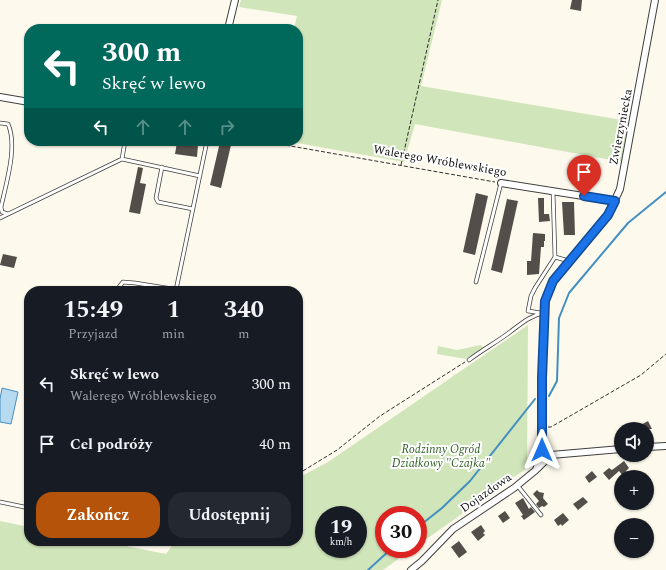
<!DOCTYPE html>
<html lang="pl">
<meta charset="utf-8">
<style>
body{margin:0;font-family:Spectral,serif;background:#242831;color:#f1f3f6;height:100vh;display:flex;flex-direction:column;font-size:15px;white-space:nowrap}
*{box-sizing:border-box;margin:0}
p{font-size:13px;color:#9ea1a6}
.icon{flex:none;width:22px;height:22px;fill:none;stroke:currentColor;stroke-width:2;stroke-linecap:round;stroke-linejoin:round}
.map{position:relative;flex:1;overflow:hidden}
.side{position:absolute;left:24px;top:286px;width:279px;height:260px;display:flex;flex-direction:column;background:#171b24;border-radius:16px;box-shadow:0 1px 3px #0004}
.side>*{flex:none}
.hud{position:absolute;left:24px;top:24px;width:279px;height:122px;border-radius:16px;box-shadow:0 1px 3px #0004;background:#00695c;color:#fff;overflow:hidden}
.tools{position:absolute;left:614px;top:422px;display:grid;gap:8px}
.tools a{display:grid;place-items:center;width:40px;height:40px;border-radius:50%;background:#171b24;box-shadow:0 1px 3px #0004;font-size:20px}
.speed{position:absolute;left:315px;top:506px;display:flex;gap:8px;font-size:20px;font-weight:700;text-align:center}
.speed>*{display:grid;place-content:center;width:52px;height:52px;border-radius:50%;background:#171b24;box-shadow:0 1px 3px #0004;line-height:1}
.speed small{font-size:10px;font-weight:400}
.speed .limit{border:6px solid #d22;background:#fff;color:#111}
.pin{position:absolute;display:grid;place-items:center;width:34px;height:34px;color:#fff;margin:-41px -17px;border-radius:50% 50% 50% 0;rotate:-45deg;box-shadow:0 0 4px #0007}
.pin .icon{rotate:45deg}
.me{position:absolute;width:44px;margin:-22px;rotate:0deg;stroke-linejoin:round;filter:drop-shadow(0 0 3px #0008)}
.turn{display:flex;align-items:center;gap:14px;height:84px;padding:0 12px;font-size:18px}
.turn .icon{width:52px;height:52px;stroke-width:2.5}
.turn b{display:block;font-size:28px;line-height:34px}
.lanes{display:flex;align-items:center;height:38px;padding:0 12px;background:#0003;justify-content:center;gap:20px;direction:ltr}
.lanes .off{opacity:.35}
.eta{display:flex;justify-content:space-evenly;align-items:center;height:68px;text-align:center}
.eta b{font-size:24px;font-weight:700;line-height:28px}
.cta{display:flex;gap:8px;margin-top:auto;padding:8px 12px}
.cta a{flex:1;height:46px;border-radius:16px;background:#b45309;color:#fff;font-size:16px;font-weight:700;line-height:46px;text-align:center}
.cta a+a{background:#242831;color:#f1f3f6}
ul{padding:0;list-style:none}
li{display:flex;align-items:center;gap:12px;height:60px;padding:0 12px}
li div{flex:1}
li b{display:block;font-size:15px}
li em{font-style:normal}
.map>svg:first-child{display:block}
.green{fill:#d0e5ba;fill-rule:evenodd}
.water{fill:#b6dbf0;stroke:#448fc1}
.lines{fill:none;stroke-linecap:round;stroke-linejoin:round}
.stream{stroke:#448fc1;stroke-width:2}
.building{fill:#544e4a}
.lane-casing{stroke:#3f3f3f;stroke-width:4.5}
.street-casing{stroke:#3f3f3f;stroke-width:8}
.path{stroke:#2e2e2e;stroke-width:1;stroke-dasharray:4 2;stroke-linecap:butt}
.lane{stroke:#fff;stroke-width:3}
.street{stroke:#fff;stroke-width:6}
.route-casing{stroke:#114b97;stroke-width:10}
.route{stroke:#1a73e8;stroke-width:7}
.labels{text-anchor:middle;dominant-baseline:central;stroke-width:4;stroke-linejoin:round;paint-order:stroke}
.street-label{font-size:12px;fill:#0c0c0c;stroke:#fff}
.park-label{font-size:12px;font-style:italic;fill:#2f5e23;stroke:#fff}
</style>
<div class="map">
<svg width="666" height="570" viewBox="0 0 666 570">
<rect width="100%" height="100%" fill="#fdfaed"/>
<path class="green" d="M241,0H442L421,86L628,121L622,162L415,124L404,162L286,141H298V29H294L297,16L239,7Z
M528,325L527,468L418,545V515H384V549H412L383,570H0V521L29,527V541H101L166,554L175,541H298V478L328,462ZM324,515H358V549H324Z
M481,345L483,347L466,359L437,354L438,346L457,350Z"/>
<path class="water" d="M2,388L18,392L11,424L0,422V399Z"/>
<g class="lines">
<path class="stream" d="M549,396L557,381L559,318L569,293L628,223L666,192
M418,527L442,508L470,481L535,399
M368,570L391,549"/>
</g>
<path class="building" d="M572,0H582L581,11L570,9Z
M177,142L198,145L197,157L175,154Z
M220,142L231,145L221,188L210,185Z
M138,167L143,168L140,183L146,184L140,214L129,212Z
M476,193L488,196L475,255L463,252Z
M538,198H544V214H549L550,221L539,222Z
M507,199L518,201L502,273L491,270Z
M562,202H574L575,235H564Z
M533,233L545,234V241H544V247H541L539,274L527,275V261H531Z
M3,254L17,257L14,268L0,265Z
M648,421L652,429H633Z
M624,461L629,468L626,471L627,473L623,476L619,471L609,480L603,473L609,468L612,470Z
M592,471L597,477L589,483L585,477Z
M537,490L539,492L544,493L543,498L548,504L544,507L542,506L539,508L536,504L539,501L533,494Z
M583,497L588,502L578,510L573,504Z
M523,498L529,509L531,507L535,512L524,520L521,516L523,515L515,503Z
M505,511L510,518L503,523L498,516Z
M563,513L569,520L562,526L561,524L558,526L554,520Z
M481,525L485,531L483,533L485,535L478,541L471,532Z
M459,541L467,552L459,558L451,547Z"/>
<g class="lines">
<defs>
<path id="lane" d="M0,123L8,124C18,146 6,184 1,207L2,212L8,214
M122,159L200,176
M162,167L156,198L158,202L193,209
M553,191L555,257L569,261
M0,218L122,159L125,141
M476,282L501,183
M176,290L207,141
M116,291L123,282L135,283L185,291
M541,313L528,311L531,296L535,288L555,257
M469,360C482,350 497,342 510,332C521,324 530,315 545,313
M517,485L541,515
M0,502L29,508"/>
<path id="street" d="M228,29L235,0
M0,97L29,102
M501,183L615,201
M647,447L666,446
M542,450V378L545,301L553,281L608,215L620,189L655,0
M537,469L551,455
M411,570L422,561L453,529L514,488L536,470L542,450L551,455L621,449"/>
</defs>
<use href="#lane" class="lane-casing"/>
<use href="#street" class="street-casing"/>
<path class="path" d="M262,141L495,182
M401,165L438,0
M548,427H551L641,375L666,354
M298,474L337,450L380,416L465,362
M171,543L172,541"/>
<use href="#lane" class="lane"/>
<use href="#street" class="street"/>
</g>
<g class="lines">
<defs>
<path id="route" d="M542,450V378L545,301L553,281L608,215L615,201L584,196"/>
</defs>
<use href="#route" class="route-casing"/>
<use href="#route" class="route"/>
</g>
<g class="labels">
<g class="street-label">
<text transform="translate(621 127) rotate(-79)">Zwierzyniecka</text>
<text transform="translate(440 161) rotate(10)">Walerego Wróblewskiego</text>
<text transform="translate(486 493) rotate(-35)">Dojazdowa</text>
</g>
<g class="park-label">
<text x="441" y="449">Rodzinny Ogród<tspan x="441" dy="14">Działkowy "Czajka"</tspan></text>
</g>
</g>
</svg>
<div class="tools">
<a><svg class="icon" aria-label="sound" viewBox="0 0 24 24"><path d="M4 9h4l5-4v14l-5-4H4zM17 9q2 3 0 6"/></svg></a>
<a>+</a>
<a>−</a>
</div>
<div class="speed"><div>19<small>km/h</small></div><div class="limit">30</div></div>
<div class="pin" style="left:584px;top:196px;background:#d93025"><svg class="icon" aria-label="arrive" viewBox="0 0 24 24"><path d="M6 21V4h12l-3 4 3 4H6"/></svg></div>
<svg class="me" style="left:542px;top:450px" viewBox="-20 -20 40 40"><path d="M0-17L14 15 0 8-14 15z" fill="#1a73e8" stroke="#fff" stroke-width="4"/></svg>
<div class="hud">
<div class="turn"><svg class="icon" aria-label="left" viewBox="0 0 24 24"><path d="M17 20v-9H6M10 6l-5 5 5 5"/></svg><div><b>300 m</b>Skręć w lewo</div></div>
<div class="lanes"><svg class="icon" aria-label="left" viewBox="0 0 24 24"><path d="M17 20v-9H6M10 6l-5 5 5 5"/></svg><svg class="icon off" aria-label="ahead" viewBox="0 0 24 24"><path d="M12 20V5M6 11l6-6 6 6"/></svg><svg class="icon off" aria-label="ahead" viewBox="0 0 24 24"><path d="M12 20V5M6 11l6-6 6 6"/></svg><svg class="icon off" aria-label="right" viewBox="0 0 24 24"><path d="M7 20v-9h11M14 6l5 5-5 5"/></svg></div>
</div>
<section class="side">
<div class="eta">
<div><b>15:49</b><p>Przyjazd</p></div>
<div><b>1</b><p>min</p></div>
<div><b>340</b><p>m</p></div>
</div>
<ul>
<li><svg class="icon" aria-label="left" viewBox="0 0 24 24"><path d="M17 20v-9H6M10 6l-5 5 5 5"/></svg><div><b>Skręć w lewo</b><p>Walerego Wróblewskiego</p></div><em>300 m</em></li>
<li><svg class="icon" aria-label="arrive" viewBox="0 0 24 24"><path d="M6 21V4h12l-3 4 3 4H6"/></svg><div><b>Cel podróży</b></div><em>40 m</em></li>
</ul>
<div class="cta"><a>Zakończ</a><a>Udostępnij</a></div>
</section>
</div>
